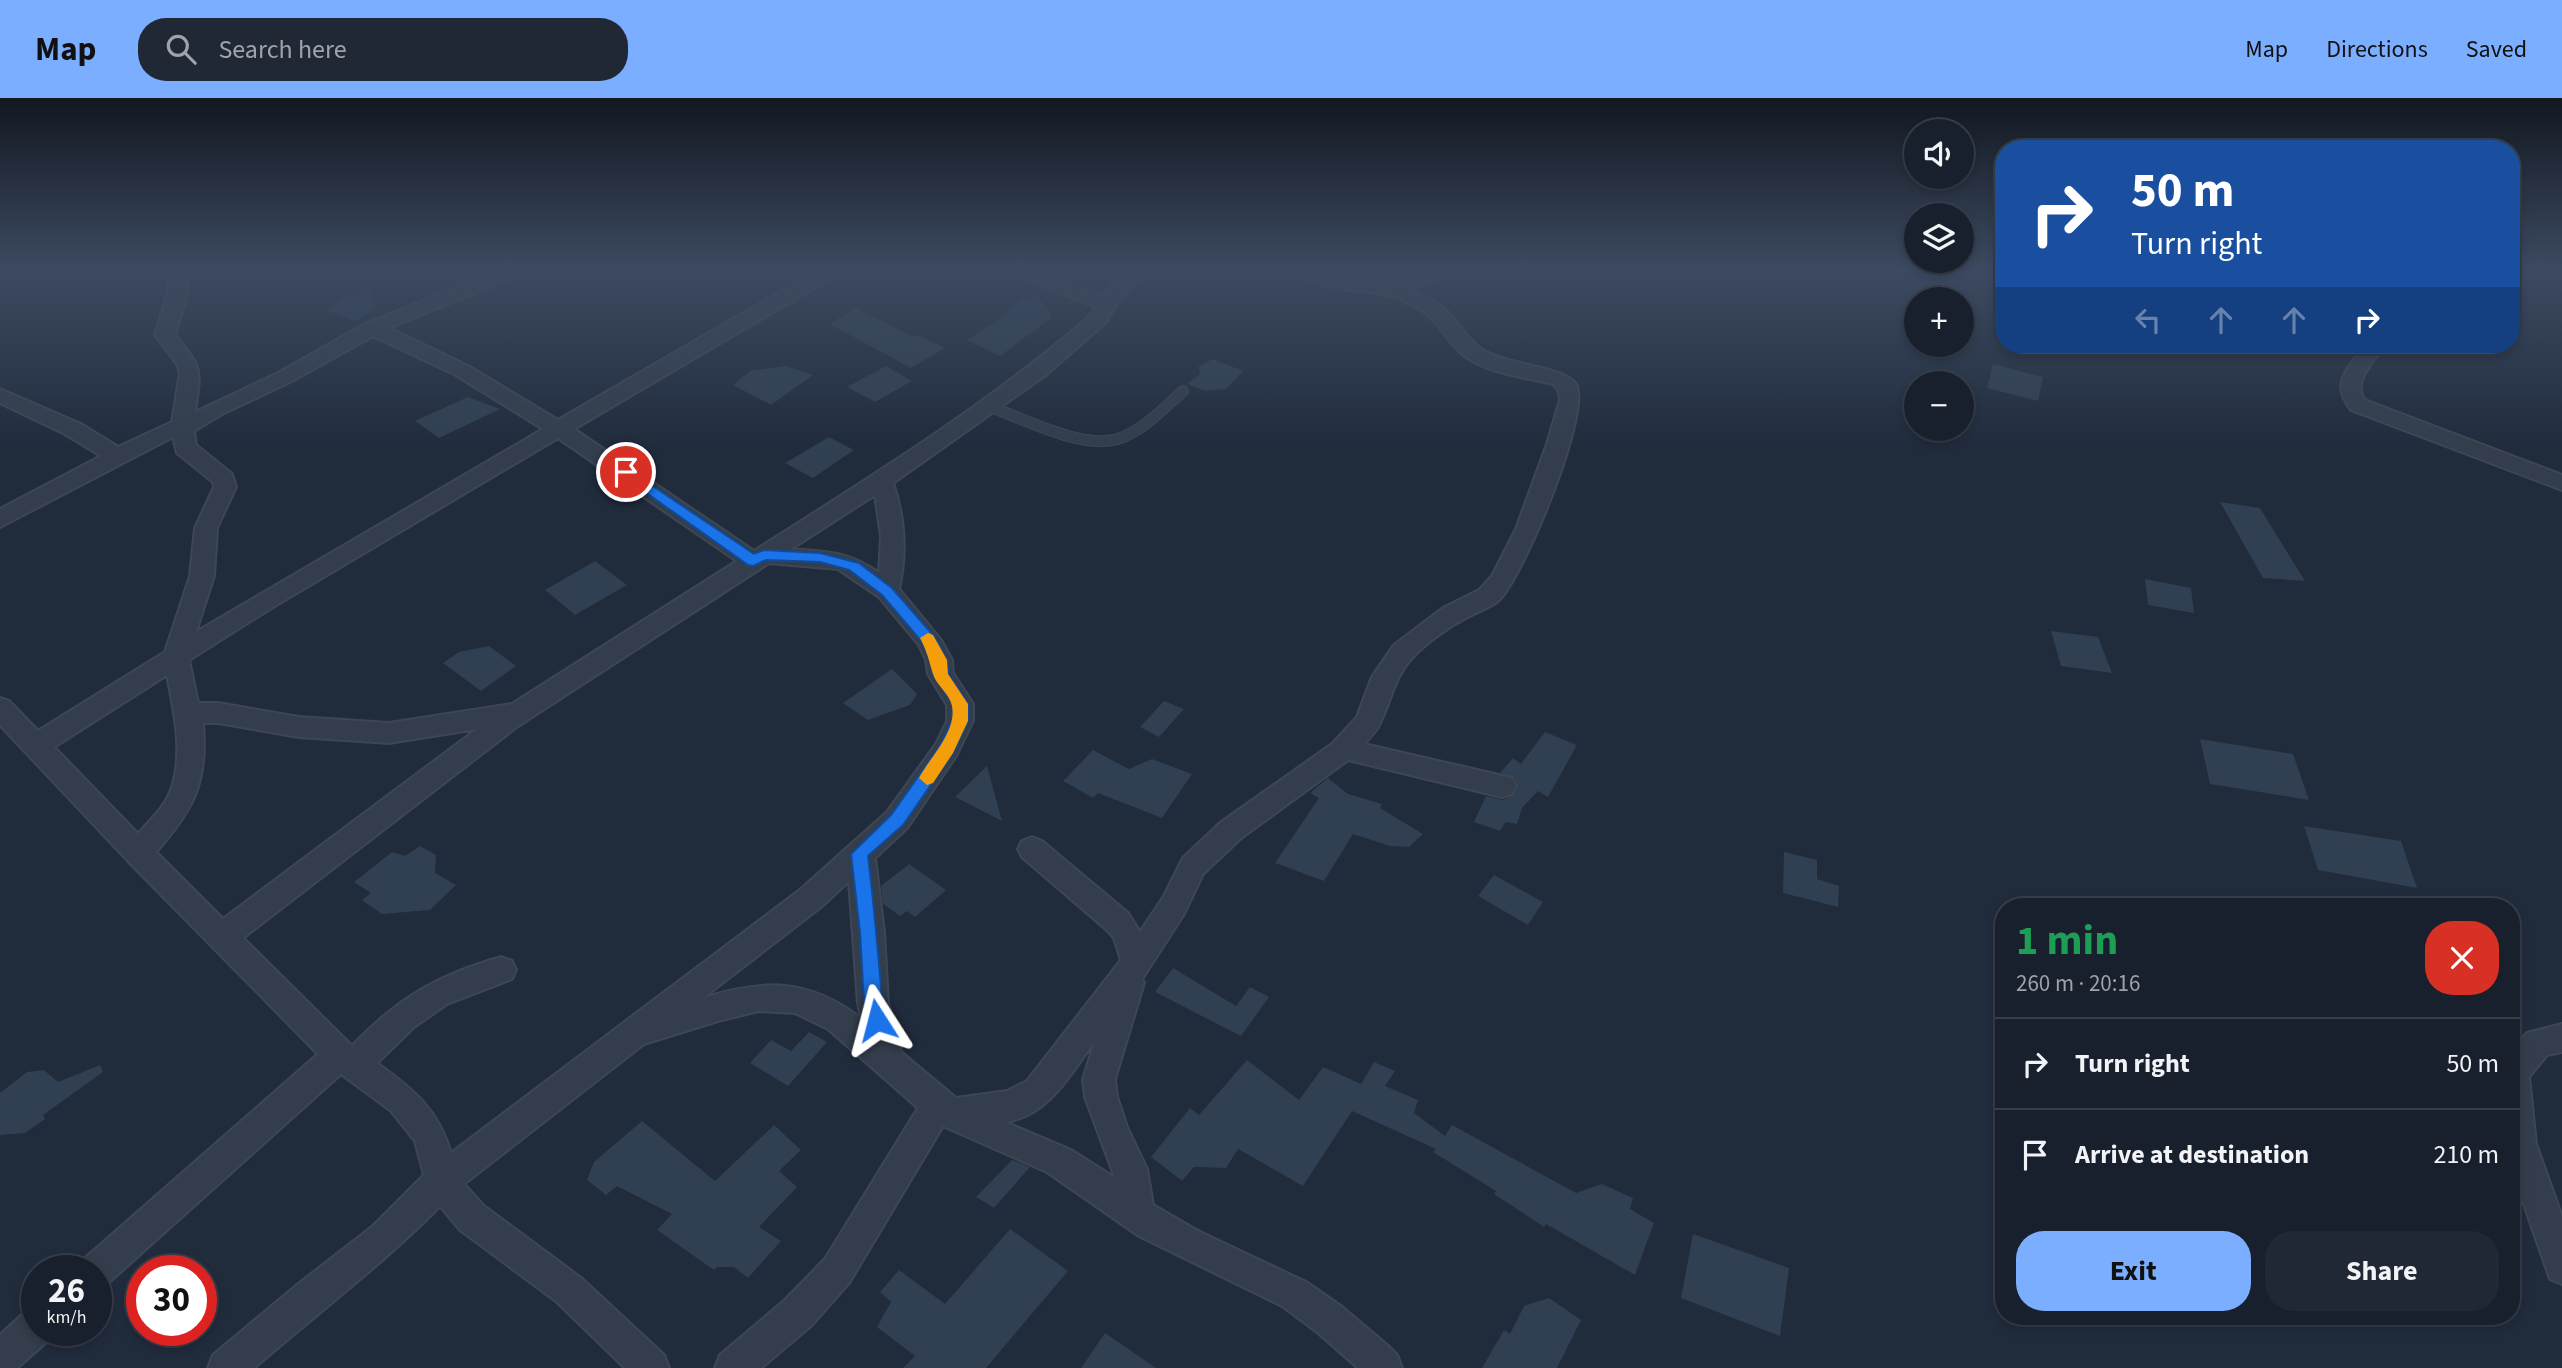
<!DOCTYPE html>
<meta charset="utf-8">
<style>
body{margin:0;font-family:"Source Sans 3",sans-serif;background:#212835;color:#f1f3f6;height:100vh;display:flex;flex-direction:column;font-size:26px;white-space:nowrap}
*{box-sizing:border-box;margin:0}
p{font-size:23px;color:#9fa3aa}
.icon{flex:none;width:38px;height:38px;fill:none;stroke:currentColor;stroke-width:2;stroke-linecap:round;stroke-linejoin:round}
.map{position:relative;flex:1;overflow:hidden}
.drawer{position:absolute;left:1995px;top:800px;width:525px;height:427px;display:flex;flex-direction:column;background:#18202d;border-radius:28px;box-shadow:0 4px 10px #0003,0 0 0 2px #363e49}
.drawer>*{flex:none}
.top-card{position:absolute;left:1995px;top:42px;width:525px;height:214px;border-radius:28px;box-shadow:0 4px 10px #0003,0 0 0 2px #363e49;background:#1a4fa0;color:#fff;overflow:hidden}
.controls{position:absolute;left:1904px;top:21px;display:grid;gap:14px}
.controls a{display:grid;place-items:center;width:70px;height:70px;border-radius:50%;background:#18202d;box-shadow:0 4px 10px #0003,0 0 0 2px #363e49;font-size:35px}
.speed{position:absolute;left:21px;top:1157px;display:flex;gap:14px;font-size:35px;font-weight:700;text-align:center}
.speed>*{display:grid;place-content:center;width:91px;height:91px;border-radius:50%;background:#18202d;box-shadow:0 4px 10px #0003,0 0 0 2px #363e49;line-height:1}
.speed small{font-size:18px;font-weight:400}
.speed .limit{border:10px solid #d22;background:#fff;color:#111}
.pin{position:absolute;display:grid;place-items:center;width:60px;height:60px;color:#fff;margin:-30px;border:4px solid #fff;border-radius:50%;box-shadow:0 2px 7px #0007}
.me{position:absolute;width:77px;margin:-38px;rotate:351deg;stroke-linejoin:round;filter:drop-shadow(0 0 5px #0008)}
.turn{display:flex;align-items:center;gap:24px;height:147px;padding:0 21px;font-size:32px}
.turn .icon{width:91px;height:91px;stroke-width:2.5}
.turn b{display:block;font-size:49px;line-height:60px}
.lanes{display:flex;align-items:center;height:66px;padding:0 21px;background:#0003;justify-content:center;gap:35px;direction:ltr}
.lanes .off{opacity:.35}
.round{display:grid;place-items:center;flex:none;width:74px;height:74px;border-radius:28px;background:#212835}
.head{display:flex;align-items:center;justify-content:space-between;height:119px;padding:0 21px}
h1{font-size:42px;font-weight:700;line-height:52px;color:#1e9e55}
.primary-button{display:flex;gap:14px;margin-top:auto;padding:14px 21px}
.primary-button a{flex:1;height:80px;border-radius:28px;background:#7caeff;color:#111;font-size:28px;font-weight:700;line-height:80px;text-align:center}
.primary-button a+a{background:#212835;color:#f1f3f6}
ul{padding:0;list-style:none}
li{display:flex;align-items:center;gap:21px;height:91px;padding:0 21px;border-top:2px solid #363e49}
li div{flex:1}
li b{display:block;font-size:26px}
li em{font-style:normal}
header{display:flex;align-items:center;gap:42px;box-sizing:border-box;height:98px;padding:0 35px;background:#7caeff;color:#111}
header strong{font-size:33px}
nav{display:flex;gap:38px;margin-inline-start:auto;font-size:24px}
.search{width:490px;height:63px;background:#212835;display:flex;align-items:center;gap:18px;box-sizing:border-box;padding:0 24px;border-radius:28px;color:#9fa3aa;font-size:26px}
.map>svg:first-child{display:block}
.building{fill:#313f52}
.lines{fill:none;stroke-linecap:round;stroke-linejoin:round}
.lane-casing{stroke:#3d4655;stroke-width:12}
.street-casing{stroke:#3d4655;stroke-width:4}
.lane{stroke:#333d4c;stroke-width:10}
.street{fill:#333d4c;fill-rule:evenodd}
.route{fill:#1a73e8;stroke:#114b97;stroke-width:2}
.slow{fill:#f59e0b}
</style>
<header>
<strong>Map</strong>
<div class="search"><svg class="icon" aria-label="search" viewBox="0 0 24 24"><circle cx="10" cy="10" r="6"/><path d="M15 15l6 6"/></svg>Search here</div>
<nav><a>Map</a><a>Directions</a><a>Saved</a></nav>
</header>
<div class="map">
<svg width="2562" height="1270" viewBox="0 0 2562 1270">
<rect width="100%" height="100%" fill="#202b3c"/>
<path class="building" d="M367,188L376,211L355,223L326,212Z
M1038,198L1052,219L1000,258L967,242L1008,216L1004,214L1024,201Z
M855,210L914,239L918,237L945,250L911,270L830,226Z
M1213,261L1243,273L1226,291L1205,293L1187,286L1200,276L1199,268Z
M1993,266L2043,279L2038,303L1987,290Z
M786,268L813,277L771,307L733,287L750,273Z
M886,268L912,283L875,304L847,289Z
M468,299L500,311L439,340L415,323Z
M829,339L854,352L813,380L785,365Z
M2220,404L2260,410L2305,483L2263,480Z
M595,463L627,487L575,517L545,492Z
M2145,481L2191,490L2194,515L2148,507Z
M2051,533L2098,539L2112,575L2061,568Z
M489,548L516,568L481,593L443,565L459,554Z
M892,571L917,596L910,607L868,622L843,605Z
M1164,603L1184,611L1159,639L1140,629Z
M1545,634L1577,647L1548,699L1538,693L1522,710L1517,726L1506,724L1500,733L1474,724L1486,698L1503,702L1514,697L1518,689L1514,679L1500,675L1513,660L1521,666Z
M2200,641L2293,656L2309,702L2210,686Z
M1093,652L1129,671L1152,661L1192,676L1162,720L1098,695L1093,700L1063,683Z
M987,668L1002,723L955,699Z
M1328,680L1348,696L1382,706L1380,710L1423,736L1409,749L1390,748L1353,736L1324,783L1275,765L1319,700L1310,695Z
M2304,728L2401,743L2417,790L2318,772Z
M420,748L436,757L435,775L456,787L430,812L382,816L362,802L371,795L354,784L392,754L405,758Z
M1784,754L1817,762V781L1839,788L1838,809L1783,795Z
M909,766L946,792L915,819L907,813L900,818L883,806L881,788Z
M1494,777L1543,804L1528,827L1478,798Z
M1173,870L1236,908L1250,889L1269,899L1241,938L1155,894Z
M809,934L827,944L788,988L750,965L771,942L791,953Z
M1247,962L1299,1002L1323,969L1361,986L1374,964L1395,973L1385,988L1418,1002L1414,1015L1445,1038L1452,1027L1576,1095L1602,1086L1633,1100L1630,1111L1654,1125L1635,1177L1546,1126L1544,1129L1494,1096L1496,1093L1433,1054L1436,1051L1352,1013L1303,1088L1238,1051L1226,1070L1194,1069L1182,1083L1151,1059L1190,1010L1199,1017Z
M100,967L103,974L43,1017L45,1021L25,1035L0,1037V995L27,974L44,972L58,984Z
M642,1023L715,1083L774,1027L801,1052L779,1073L797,1089L759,1129L781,1143L748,1180L734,1169H717L714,1172L657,1132L672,1116L617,1088L606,1097L587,1082L594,1064Z
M1012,1062L1030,1069L994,1110L976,1099Z
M1010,1131L1068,1173L986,1270H903L915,1258L877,1229L891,1204L880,1194L899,1172L945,1206Z
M1693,1136L1789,1170L1780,1238L1681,1200Z
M1549,1200L1581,1222L1557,1270H1482L1504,1232L1510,1236L1524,1208Z
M1105,1235L1156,1270H1081Z"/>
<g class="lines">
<defs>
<path id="lane" d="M988,308C1023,320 1081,352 1118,341C1143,333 1164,310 1183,293"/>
<path id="street" d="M169,173H187V198L175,237C203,271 201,271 195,314L278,275L365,226L496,173H521L519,177L389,230L468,268L558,322L816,173H838L836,177L574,331L754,453C870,379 986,308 1091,217L1096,209L1015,177L1013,173H1038L1103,198L1127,173H1146L1121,200L1105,225L1047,276L893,385C905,420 907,455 899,491L941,542L952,562L953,575L973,606V623L956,658L907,730L875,760L884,834L888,905L901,954L956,1000L1007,993L1027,983L1121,862L1114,840L1108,833L1022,759L1018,751L1022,743L1032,739L1042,743L1128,815L1140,834L1164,798L1183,760L1220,725L1332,646L1357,619L1372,579L1394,547L1443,510L1479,492L1492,478L1516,431L1547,346L1560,302L1558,291L1553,286C1524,279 1491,276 1466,259C1455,252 1449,241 1441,231C1429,214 1412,205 1393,199C1370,191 1309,193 1296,173C1327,173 1358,184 1389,183C1402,182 1410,178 1421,174C1427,171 1437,173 1443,173L1430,185L1409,192C1426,198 1442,206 1453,220C1463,231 1469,243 1481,251C1506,267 1561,268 1575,285C1595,306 1522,484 1497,504C1487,511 1474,515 1464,521C1447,530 1426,545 1413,559C1395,577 1391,603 1380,625C1377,633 1370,639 1364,646L1512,680L1516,688L1512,696L1502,699L1348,662L1240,741L1203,776L1184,816L1142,881L1144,885L1115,981L1117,999L1127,1029L1147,1071L1153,1107L1198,1133L1306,1184L1342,1209L1387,1247L1397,1257L1402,1270H1358L1317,1234L1282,1208L1139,1138L1047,1074L943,1028L849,1185L811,1228L761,1270H715L720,1257L785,1202L825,1161L918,1010L828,931L795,915L759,913L718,923L644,946L464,1086L484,1108L581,1180L664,1257L669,1270H625L557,1204L460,1132L440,1108C382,1167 316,1216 254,1270H208L213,1257L297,1187L373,1128L424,1077L415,1043L391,1013L341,976L108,1185L96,1190V1172H79L84,1161L318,956L128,763L0,627V600L9,603L38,633L165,554L190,478L195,430L214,389L213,384L177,355L173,339L0,429V411L101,358L65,336L0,305V291L81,326L118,349L172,324L180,275L177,266L155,237L167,198ZM373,238L454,276L543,331L196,534L214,478L217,430L236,389L232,376L196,347L194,333L222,316L292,283ZM558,340L737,463L512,606L389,625L299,619L218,605H198L189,562L273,509ZM875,397L881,438L879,475C848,453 827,454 791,451ZM769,465L838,471L879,499L919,547L926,562L928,576L947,607V623L936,646L887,714L801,791L451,1055C438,1011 413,991 377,965L414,929L447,906L512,881L516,872L512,863L501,859C438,877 398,900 352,948L243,840L518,628ZM167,577C174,614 184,655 171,692C165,709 149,723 138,736L54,649ZM203,625H218L299,639L389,645L477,631L223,821L156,754C194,711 208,684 203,625ZM849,783L858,905L861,920C807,880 765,881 703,900L821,809ZM1095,943L1083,981L1085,999L1115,1080L1071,1052L1005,1024C1049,1018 1071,975 1095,943Z
M2364,247H2384C2375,263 2351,283 2365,302L2562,377V392L2351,312C2329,283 2349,272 2364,247Z
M2562,926V954L2547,957L2529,979L2536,1046L2562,1119V1186L2550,1181L2511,1069V954L2527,935Z
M37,1210V1232H53L50,1241L17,1270H0V1237L24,1215Z"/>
</defs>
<use href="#lane" class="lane-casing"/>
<use href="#street" class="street-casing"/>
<use href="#lane" class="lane"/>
<use href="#street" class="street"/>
</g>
<linearGradient id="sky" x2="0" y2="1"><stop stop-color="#121821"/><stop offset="0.49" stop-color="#3c4a61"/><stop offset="1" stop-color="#3c4a61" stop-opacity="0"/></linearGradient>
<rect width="2562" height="351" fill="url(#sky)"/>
<path class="route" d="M626,370L754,456L764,452L820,455L859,465L892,490L934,538L947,562L948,576L968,606V623L953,655L903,727L868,758C874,806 878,853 882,901C883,911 888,919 884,928L877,930L870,928L864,905L860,834L851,756L891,717L940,648L952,623L953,606L933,576L931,562L923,545L882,497L849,472L820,464L766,462L753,468L748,467L621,377V371Z"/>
<path class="slow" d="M928,535L933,537L947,562L948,576L968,606V623L953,655L933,685L927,687L919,680C930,659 957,634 952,608C950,596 936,587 933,576C929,563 927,553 920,540Z"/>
</svg>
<div class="controls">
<a><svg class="icon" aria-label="sound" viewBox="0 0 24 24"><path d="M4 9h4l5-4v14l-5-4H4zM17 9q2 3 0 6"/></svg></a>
<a><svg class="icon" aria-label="layers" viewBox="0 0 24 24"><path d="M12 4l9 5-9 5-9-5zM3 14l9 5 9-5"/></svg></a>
<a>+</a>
<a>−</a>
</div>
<div class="speed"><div>26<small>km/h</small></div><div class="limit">30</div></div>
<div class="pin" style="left:626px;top:374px;background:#d93025"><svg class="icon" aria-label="arrive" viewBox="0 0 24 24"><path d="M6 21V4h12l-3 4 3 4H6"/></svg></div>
<svg class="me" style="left:877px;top:922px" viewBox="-20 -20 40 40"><path d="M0-17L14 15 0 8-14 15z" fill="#1a73e8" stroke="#fff" stroke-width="4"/></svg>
<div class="top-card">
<div class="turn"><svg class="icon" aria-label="right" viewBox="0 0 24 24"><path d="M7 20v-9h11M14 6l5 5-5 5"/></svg><div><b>50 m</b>Turn right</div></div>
<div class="lanes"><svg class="icon off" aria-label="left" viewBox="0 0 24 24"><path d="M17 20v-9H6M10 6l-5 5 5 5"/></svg><svg class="icon off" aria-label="ahead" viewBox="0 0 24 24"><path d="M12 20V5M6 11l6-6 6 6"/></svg><svg class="icon off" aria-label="ahead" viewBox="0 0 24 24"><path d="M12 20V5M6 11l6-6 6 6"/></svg><svg class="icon" aria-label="right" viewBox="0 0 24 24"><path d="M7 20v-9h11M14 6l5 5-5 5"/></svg></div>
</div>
<section class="drawer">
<div class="head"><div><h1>1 min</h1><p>260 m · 20:16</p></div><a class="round" style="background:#d93025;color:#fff"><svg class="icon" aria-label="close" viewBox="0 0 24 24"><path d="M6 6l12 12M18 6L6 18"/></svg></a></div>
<ul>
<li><svg class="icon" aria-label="right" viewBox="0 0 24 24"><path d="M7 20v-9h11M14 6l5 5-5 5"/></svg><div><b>Turn right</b></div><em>50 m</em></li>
<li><svg class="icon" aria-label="arrive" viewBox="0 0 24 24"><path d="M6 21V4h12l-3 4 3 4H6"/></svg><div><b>Arrive at destination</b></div><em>210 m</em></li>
</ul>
<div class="primary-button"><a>Exit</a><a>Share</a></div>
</section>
</div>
